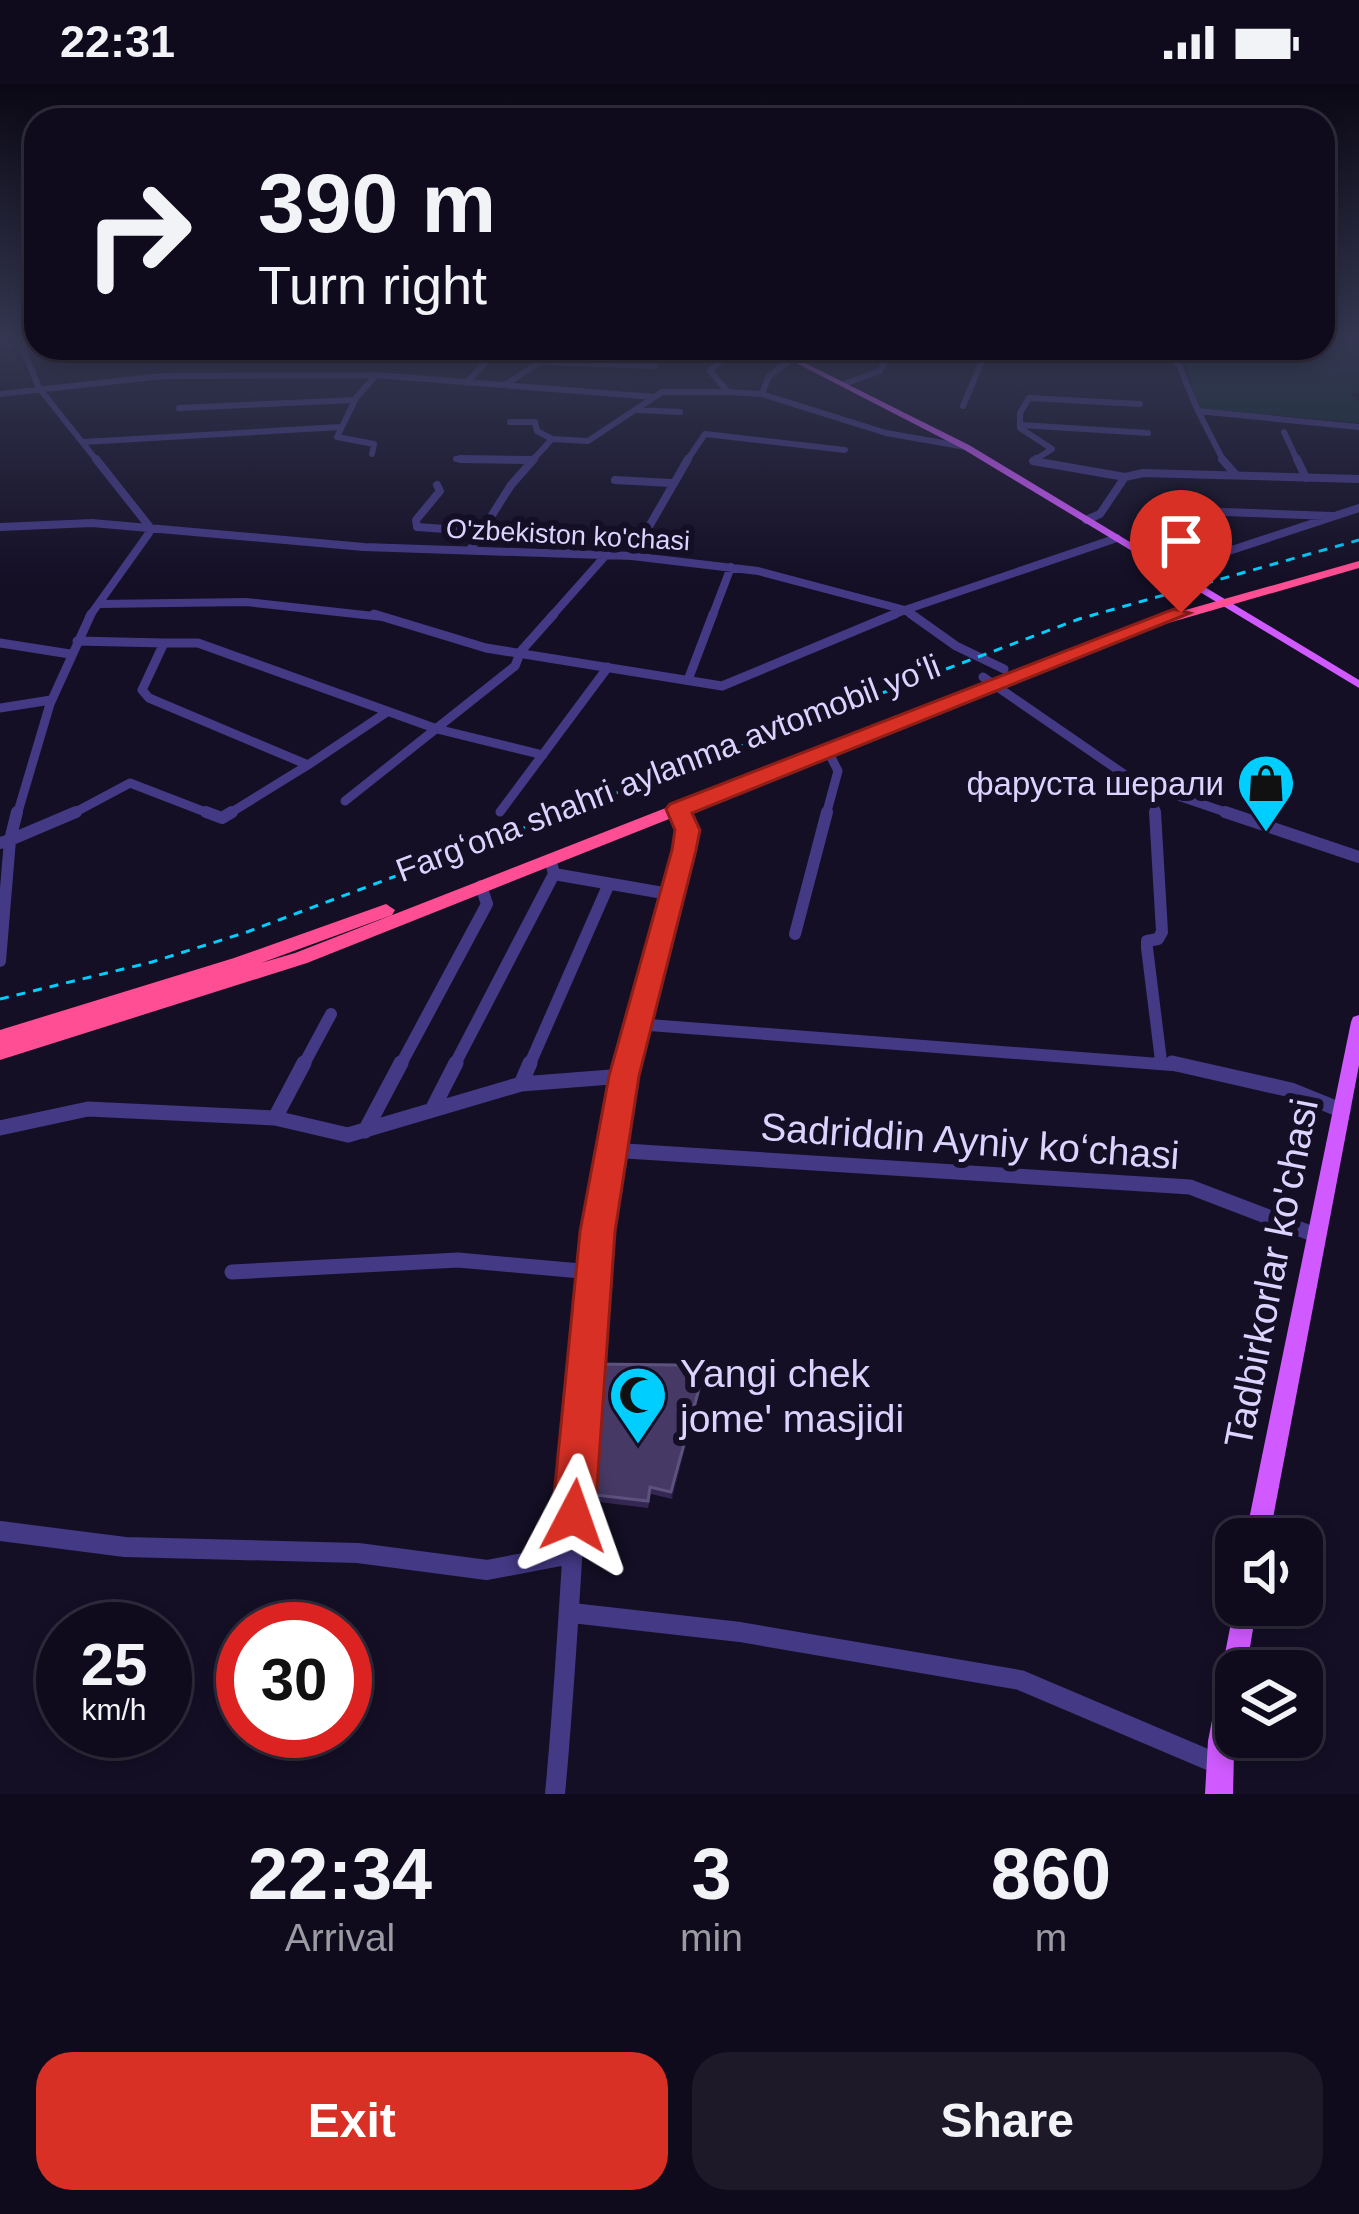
<!DOCTYPE html>
<meta charset="utf-8">
<style>
body{margin:0;font-family:Helvetica,sans-serif;background:#1d1929;color:#f1f3f6;height:100vh;display:flex;flex-direction:column;font-size:45px;white-space:nowrap}
*{box-sizing:border-box;margin:0}
p{font-size:39px;color:#9b9ba3}
.icon{flex:none;width:66px;height:66px;fill:none;stroke:currentColor;stroke-width:2;stroke-linecap:round;stroke-linejoin:round}
.map{position:relative;height:1710px;overflow:hidden}
.drawer{display:flex;flex-direction:column;background:#0f0b1c;flex:1}
.drawer>*{flex:none}
.guide{position:absolute;left:24px;top:24px;width:1311px;height:252px;border-radius:36px;box-shadow:0 6px 18px #0003,0 0 0 3px #2f2b3b;background:#0f0b1c;color:#f1f3f6;overflow:hidden}
.tools{position:absolute;left:1215px;top:1434px;display:grid;gap:24px}
.tools a{display:grid;place-items:center;width:108px;height:108px;border-radius:24px;background:#0f0b1c;box-shadow:0 6px 18px #0003,0 0 0 3px #2f2b3b;font-size:60px}
.speed{position:absolute;left:36px;top:1518px;display:flex;gap:24px;font-size:60px;font-weight:700;text-align:center}
.speed>*{display:grid;place-content:center;width:156px;height:156px;border-radius:50%;background:#0f0b1c;box-shadow:0 6px 18px #0003,0 0 0 3px #2f2b3b;line-height:1}
.speed small{font-size:30px;font-weight:400}
.speed .limit{border:18px solid #d22;background:#fff;color:#111}
.pin{position:absolute;display:grid;place-items:center;width:102px;height:102px;color:#fff;margin:-123px -51px;border-radius:50% 50% 50% 0;rotate:-45deg;box-shadow:0 0 12px #0007}
.pin .icon{rotate:45deg}
.me{position:absolute;width:132px;margin:-66px;rotate:4deg;stroke-linejoin:round;filter:drop-shadow(0 0 9px #0008)}
.turn{display:flex;align-items:center;gap:42px;height:252px;padding:0 36px;font-size:54px}
.turn .icon{width:156px;height:156px;stroke-width:2.5}
.turn b{display:block;font-size:84px;line-height:102px}
.eta{display:flex;justify-content:space-evenly;align-items:center;height:204px;text-align:center}
.eta b{font-size:72px;font-weight:600;line-height:84px}
.cta{display:flex;gap:24px;margin-top:auto;padding:24px 36px}
.cta a{flex:1;height:138px;border-radius:36px;background:#d93025;color:#fff;font-size:48px;font-weight:600;line-height:138px;text-align:center}
.cta a+a{background:#1d1929;color:#f1f3f6}
.status{display:flex;justify-content:space-between;align-items:center;height:84px;padding:0 60px;background:#0f0b1c;direction:ltr}
.status svg{height:33px;fill:currentColor}
.map>svg:first-child{display:block}
.green{fill:#112e2f}
.lines{fill:none;stroke-linecap:round;stroke-linejoin:round}
.minor-far5{stroke:#433985;stroke-width:6}
.minor-far4{stroke:#433985;stroke-width:8}
.minor-far3{stroke:#433985;stroke-width:9}
.minor-far2{stroke:#433985;stroke-width:12}
.minor-far1{stroke:#433985;stroke-width:15}
.minor{stroke:#433985;stroke-width:20}
.major{fill:#d05aff;fill-rule:evenodd}
.highway{fill:#ff4e93;fill-rule:evenodd}
.rail{stroke:#00cefe;stroke-width:3;stroke-dasharray:9 8;stroke-linecap:butt}
.wall{fill:#342753}
.shaded-wall{fill:#1f1639}
.building{fill:#463965;stroke:#5d527e;stroke-width:3}
.route{fill:#d93025;stroke:#8d1f18;stroke-width:3}
.labels{text-anchor:middle;dominant-baseline:central;stroke-width:12;stroke-linejoin:round;paint-order:stroke}
.far-street-label{font-size:27px;fill:#dcd3ff;stroke:#140f25}
.street-label{font-size:33px;fill:#dcd3ff;stroke:#140f25}
.poi-label{font-size:33px;fill:#dcd3ff;stroke:#140f25;text-anchor:end}
.near-street-label{font-size:39px;fill:#dcd3ff;stroke:#140f25}
.near-poi-label{font-size:39px;fill:#dcd3ff;stroke:#140f25;text-anchor:start}
</style>
<div class="status"><b>22:31</b><svg viewBox="0 0 49 12"><path d="M0 12V9h3v3zM5 12V6h3v6zM10 12V3h3v9zM15 12V0h3v12zM26 1h20v11H26zM47 4h2v5h-2z"/></svg></div>
<div class="map">
<svg width="1359" height="1710" viewBox="0 0 1359 1710">
<rect width="100%" height="100%" fill="#140f25"/>
<path class="green" d="M1323,259L1359,263V309L1350,310L1359,317V339L1198,324L1187,283L1172,264H1323Z"/>
<g class="lines">
<path class="minor-far5" d="M19,255L39,304L98,378
M1160,264L1179,281L1198,327L1359,343
M788,273L809,264
M537,278L655,282
M466,299L489,275L509,264
M506,300L563,264
M844,300L880,287L893,264
M728,308L710,287L734,264
M0,310L162,292L376,291L654,313
M762,310L769,292L792,275
M963,322L985,270L970,264
M179,324L355,316
M639,326L680,328
M1198,327L1224,378
M510,338H535L537,347L552,355
M1021,341L1148,349
M1284,348L1298,378
M83,358L341,343
M372,370L374,360L337,353L356,314L376,291
M456,375L532,376
M531,378L552,355L588,357L662,308H728L762,310L886,349L966,363
M686,378L705,350L845,366
M1039,378L1033,377L1052,365L1020,344V329L1029,314L1140,320"/>
<path class="minor-far4" d="M460,375L532,376
M1036,375L1033,377L1125,393
M1222,375L1236,391
M1297,375L1306,394
M615,396L671,399
M437,401L440,407L416,436L417,443L518,450L571,464
M1198,427L1332,432
M1086,436L1100,430L1125,393L1143,389L1359,395
M0,443L92,439L364,463L632,472L758,487L905,526L1117,454
M470,466L511,401L534,375
M632,472L688,375
M1171,486L1359,424
M99,520L246,518L383,533
M89,533L149,449V442L96,375
M551,533L606,471
M712,533L731,483
M888,533L905,526L915,533"/>
<path class="minor-far3" d="M374,530L486,564L722,602L895,530
M911,530L956,562L1004,585
M77,557L164,559
M0,559L70,570
M983,593L1134,697L1234,731
M688,596L713,530
M0,624L51,616
M387,628L308,681L149,614L142,606L164,559H198L437,645L543,671
M1154,704L1155,731
M345,717L515,582L521,567L554,530
M678,725L680,731
M500,728L608,583
M17,731L50,620L91,530
M70,731L130,699L213,731
M227,731L308,681
M826,731L838,687L828,667"/>
<path class="minor-far2" d="M206,728L222,734L232,728
M1155,728L1162,848L1158,855L1147,857V864L1161,977
M1225,728L1359,773
M0,759L10,756L17,728
M552,782L554,790L675,811
M795,850L827,728
M0,877L10,756L76,728
M636,940L1185,982
M303,982L331,930
M400,982L487,820L481,802
M454,982L554,790
M529,982L608,802
M627,982L684,766L687,747L679,728"/>
<path class="minor-far1" d="M1172,979L1291,1006L1343,1027
M521,1000L530,979
M433,1024L456,979
M275,1034L304,979
M0,1044L88,1025L275,1034L348,1051L521,1000L624,992
M365,1047L401,979
M610,1066L1190,1103L1318,1152
M232,1188L458,1176L592,1188
M583,1303L592,1188L627,979"/>
<path class="minor" d="M0,1447L125,1463L358,1469L487,1486L571,1470
M572,1529L740,1548L1020,1596L1218,1680
M555,1710C568,1573 573,1437 584,1300"/>
<path class="major" d="M767,264H775L969,361L1359,596V604L963,365Z
M1359,931V981L1269,1455H1245L1351,938L1353,933Z
M1236,1513V1521H1257L1246,1587H1236L1233,1710H1205L1208,1657Z"/>
<path class="highway" d="M1359,477V484L1144,546L307,879L0,976V946L234,874L386,820L395,826L392,831L261,879L295,869L1136,540Z"/>
<path class="rail" d="M0,915L152,878L247,848L1079,535L1359,456"/>
</g>
<path class="wall" d="M699,1305L698,1314L672,1415L651,1410L648,1424L590,1417L587,1410Z"/>
<path class="shaded-wall" d="M699,1305L698,1314L672,1415L671,1408Z"/>
<path class="building" d="M594,1280L678,1281L699,1305L671,1408L650,1403L648,1417L587,1410Z"/>
<linearGradient id="sky" x2="0" y2="1"><stop stop-color="#0b0814"/><stop offset="0.52" stop-color="#343751"/><stop offset="1" stop-color="#343751" stop-opacity="0"/></linearGradient>
<rect width="1359" height="494" fill="url(#sky)"/>
<path class="route" d="M1174,525L1190,529L692,729L700,746L696,766L639,992L615,1148L595,1432L589,1447L574,1453L559,1447L552,1432L580,1148L609,992L672,766L675,746L666,725L670,720Z"/>
<defs>
<symbol id="shop-pin" viewBox="-11 -11 22 30"><path d="M0 17L-7.5 6A9.5 9.5 0 1 1 7.5 6Z" fill="#00cefe" stroke="#140f25"/><path d="M-5-2.5h2.3a2.7 3.5 0 0 1 5.4 0H5L5.5 6h-11ZM-1.5-2.5h3a1.5 2.3 0 0 0-3 0Z" fill="#111"/></symbol>
<symbol id="mosque-pin" viewBox="-11 -11 22 30"><path d="M0 17L-7.5 6A9.5 9.5 0 1 1 7.5 6Z" fill="#00cefe" stroke="#140f25"/><path d="M3.5-4.9A6 6 0 1 0 3.5 4.9A5 5 0 1 1 3.5-4.9Z" fill="#111"/></symbol>
</defs>
<g fill-rule="evenodd">
<use href="#shop-pin" x="1233" y="666" width="66" height="90"/>
<use href="#mosque-pin" x="605" y="1278" width="66" height="90"/>
</g>
<g class="labels">
<g class="far-street-label">
<text transform="translate(568 451) rotate(3)">O'zbekiston ko'chasi</text>
</g>
<g class="street-label">
<text transform="translate(668 684) rotate(-21)">Fargʻona shahri aylanma avtomobil yoʻli</text>
</g>
<g class="poi-label">
<text x="1224" y="699">фаруста шерали</text>
</g>
<g class="near-street-label">
<text transform="translate(970 1057) rotate(4)">Sadriddin Ayniy koʻchasi</text>
<text transform="translate(1271 1189) rotate(-79)">Tadbirkorlar ko'chasi</text>
</g>
<g class="near-poi-label">
<text x="680" y="1289">Yangi chek<tspan x="680" dy="45">jome' masjidi</tspan></text>
</g>
</g>
</svg>
<div class="tools">
<a><svg class="icon" aria-label="sound" viewBox="0 0 24 24"><path d="M4 9h4l5-4v14l-5-4H4zM17 9q2 3 0 6"/></svg></a>
<a><svg class="icon" aria-label="layers" viewBox="0 0 24 24"><path d="M12 4l9 5-9 5-9-5zM3 14l9 5 9-5"/></svg></a>
</div>
<div class="speed"><div>25<small>km/h</small></div><div class="limit">30</div></div>
<div class="pin" style="left:1181px;top:529px;background:#d93025"><svg class="icon" aria-label="arrive" viewBox="0 0 24 24"><path d="M6 21V4h12l-3 4 3 4H6"/></svg></div>
<svg class="me" style="left:574px;top:1432px" viewBox="-20 -20 40 40"><path d="M0-17L14 15 0 8-14 15z" fill="#d93025" stroke="#fff" stroke-width="4"/></svg>
<div class="guide">
<div class="turn"><svg class="icon" aria-label="right" viewBox="0 0 24 24"><path d="M7 20v-9h11M14 6l5 5-5 5"/></svg><div><b>390 m</b>Turn right</div></div>
</div>
</div>
<section class="drawer">
<div class="eta">
<div><b>22:34</b><p>Arrival</p></div>
<div><b>3</b><p>min</p></div>
<div><b>860</b><p>m</p></div>
</div>
<div class="cta"><a>Exit</a><a>Share</a></div>
</section>
